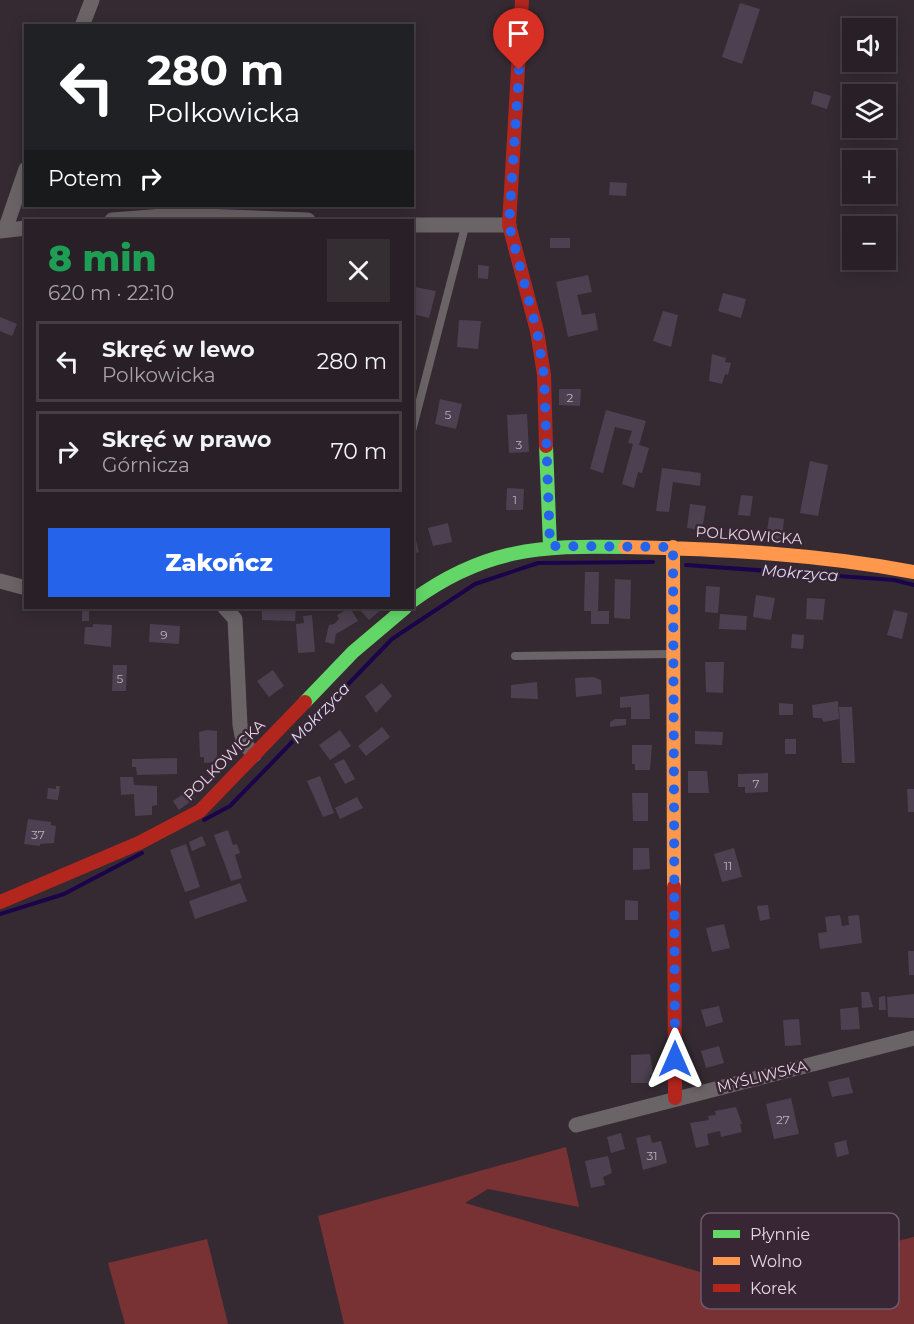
<!DOCTYPE html>
<html lang="pl">
<meta charset="utf-8">
<style>
body{margin:0;font-family:Montserrat,sans-serif;background:#342d32;color:#f1f3f6;height:100vh;display:flex;flex-direction:column;font-size:22px;white-space:nowrap}
*{box-sizing:border-box;margin:0}
p{font-size:20px;color:#a5a3a7}
.icon{flex:none;width:33px;height:33px;fill:none;stroke:currentColor;stroke-width:2;stroke-linecap:round;stroke-linejoin:round}
.map{position:relative;flex:1;overflow:hidden}
.sheet{position:absolute;left:24px;top:219px;width:390px;height:390px;display:flex;flex-direction:column;background:#282026;border-radius:0px;box-shadow:0 3px 15px #0003,0 0 0 2px #443e43}
.sheet>*{flex:none}
.hud{position:absolute;left:24px;top:24px;width:390px;height:183px;border-radius:0px;box-shadow:0 3px 15px #0003,0 0 0 2px #443e43;background:#202124;color:#fff;overflow:hidden}
.buttons{position:absolute;left:842px;top:18px;display:grid;gap:12px}
.buttons a{display:grid;place-items:center;width:54px;height:54px;border-radius:0px;background:#282026;box-shadow:0 3px 15px #0003,0 0 0 2px #443e43;font-size:30px}
.pin{position:absolute;display:grid;place-items:center;width:51px;height:51px;color:#fff;margin:-62px -26px;border-radius:50% 50% 50% 0;rotate:-45deg;box-shadow:0 0 6px #0007}
.pin .icon{rotate:45deg}
.me{position:absolute;width:66px;margin:-33px;rotate:0deg;stroke-linejoin:round;filter:drop-shadow(0 0 4px #0008)}
.turn{display:flex;align-items:center;gap:21px;height:126px;padding:0 24px;font-size:27px}
.turn .icon{width:78px;height:78px;stroke-width:2.5}
.turn b{display:block;font-size:42px;line-height:51px}
.then{display:flex;align-items:center;height:57px;padding:0 24px;background:#0003;gap:12px;font-size:22px}
.round{display:grid;place-items:center;flex:none;width:63px;height:63px;border-radius:0px;background:#342d32}
.headline{display:flex;align-items:center;justify-content:space-between;height:102px;padding:0 24px}
h1{font-size:36px;font-weight:800;line-height:45px;color:#1e9e55}
.primary-button{display:flex;gap:12px;margin-top:auto;padding:12px 24px}
.primary-button a{flex:1;height:69px;border-radius:0px;background:#2563eb;color:#fff;font-size:24px;font-weight:800;line-height:69px;text-align:center}
ul{padding:0;list-style:none}
li{display:flex;align-items:center;gap:18px;height:81px;margin:0 12px 9px;padding:0 12px;border:3px solid #443e43;border-radius:0px}
li div{flex:1}
li b{display:block;font-size:22px}
li em{font-style:normal}
.map>svg:first-child{display:block}
.green{fill:#783234}
.lines{fill:none;stroke-linecap:round;stroke-linejoin:round}
.stream{stroke:#1c044b;stroke-width:4}
.building{fill:#4d4051}
.lane{stroke:#6a6467;stroke-width:8}
.street{stroke:#6a6467;stroke-width:15}
.fast{stroke:#63d668;stroke-width:14}
.slow{stroke:#ff974d;stroke-width:14}
.jam{stroke:#b3261e;stroke-width:14}
.route{stroke:#2563eb;stroke-width:10;stroke-dasharray:0 18}
.labels{text-anchor:middle;dominant-baseline:central;stroke-width:5;stroke-linejoin:round;paint-order:stroke}
.number-label{font-size:12px;fill:#beb1bd}
.street-label{font-size:15px;fill:#e4d7e1;stroke:#392635}
.water-label{font-size:16px;font-style:italic;fill:#ddddf4;stroke:#392635}
.key{fill:#392635;stroke:#6c5b69;stroke-width:1.5}
.key-label{font-size:16px;fill:#e4d7e1}
</style>
<div class="map">
<svg width="914" height="1324" viewBox="0 0 914 1324">
<rect width="100%" height="100%" fill="#352a32"/>
<path class="green" d="M566,1147L579,1207L488,1189L465,1203L731,1281L914,1237V1324H344L318,1216Z
M207,1239L228,1324H125L108,1263Z"/>
<g class="lines">
<path class="stream" d="M686,565L894,580L914,585
M204,820L230,806L392,639L475,584L538,563L653,562
M0,914L64,894L142,853"/>
</g>
<path class="building" d="M740,3L760,9L742,64L722,57Z
M814,91L831,96L827,109L811,104Z
M610,182L627,183L626,196L609,195Z
M550,238H570V248H550Z
M478,265L489,266L488,279L478,278Z
M588,275L592,292L577,295L582,315L595,313L598,330L568,337L556,282Z
M415,287L436,291L429,318L412,314Z
M723,293L746,299L741,318L718,311Z
M663,311L678,315L671,347L653,341Z
M0,317L17,324L12,336L0,331Z
M459,320L481,321L478,349L457,347Z
M712,354L726,358L725,362L731,363L728,375L725,374L722,384L709,381Z
M559,389H581L580,406L559,405Z
M440,399L462,404L456,429L435,424Z
M606,410L646,421L639,445L649,448L642,473L638,472L634,488L622,484L633,444L628,443L632,431L615,427L603,473L590,469Z
M527,414L529,452L509,453L507,415Z
M810,461L828,465L818,516L800,513Z
M662,468L701,473L700,486L673,482L669,512L656,511Z
M507,488L524,489L523,510H506Z
M741,495L753,496L750,516L738,515Z
M690,504L706,506L702,530L687,528Z
M769,517L784,519L782,540L766,538Z
M448,523L452,542L433,546L428,528Z
M412,526L419,552L412,554Z
M585,572H599L598,611H609V624H591V611H584Z
M615,579L631,580L630,619L614,618Z
M706,586L720,587L718,613L705,612Z
M756,595L775,598L771,620L753,617Z
M807,598L825,599L823,620L806,619Z
M82,608H89V621H82Z
M262,608H296L295,621L262,620Z
M350,608L358,621L336,634L334,644L325,642L329,625L334,624L339,619L337,615Z
M358,608H383L369,620Z
M894,610L908,613L902,639L887,635Z
M720,614L747,616L746,630L719,629Z
M312,615L315,652L298,653L296,624L304,623L303,616Z
M93,624L112,625L111,647L84,644L85,627H93Z
M150,624L180,626L179,644L149,642Z
M792,634L804,635L803,649L791,648Z
M705,662H724L723,693L706,692Z
M113,665H127L126,691H112Z
M273,670L284,686L269,697L257,681Z
M594,677L601,680L602,694L576,697L575,678Z
M537,682L538,699L511,698V685Z
M382,683L392,696L376,713L365,696Z
M649,694L650,719H631V707L620,708V697Z
M838,701L839,719L824,722L821,718H813L812,705Z
M779,703L793,704V715H779Z
M839,707H852L855,763H842Z
M615,719H626V725L610,727V722Z
M382,727L390,737L366,756L358,746Z
M207,730L217,731V762L204,763V757H200L199,732Z
M340,730L351,746L330,760L319,745Z
M695,731L723,732L722,745L695,744Z
M785,739H796V754H785Z
M632,745H652L650,770H635V764H632Z
M177,758V774L137,775L136,767H132V759Z
M344,759L355,779L345,784L334,764Z
M688,771H707L709,793H688Z
M768,773V792L745,793V787H738V774Z
M320,776L334,813L323,817L307,781Z
M120,777H133L134,785L157,786V805L152,806V815L135,816L134,794L121,795Z
M56,786H60L58,800L47,799L48,788L56,789Z
M907,789H914V812H908Z
M189,790L195,798L179,810L173,801Z
M632,793H648V821H633Z
M357,797L363,808L340,819L335,808Z
M28,819L51,822V825L56,826L54,843L40,844V846L24,844Z
M228,830L233,845L237,844L240,853L235,855L242,878L231,881L214,835Z
M202,836L206,845L192,851L189,842Z
M186,844L200,887L185,892L170,850Z
M633,848H649L650,869L633,870Z
M734,848L742,877L722,882L714,854Z
M240,883L247,901L195,919L189,901Z
M625,900L638,901V920H625Z
M768,905L770,919L760,921L757,906Z
M840,915L842,926L849,925L848,916L859,915L862,943L820,949L818,933L827,932L825,917Z
M724,924L730,948L712,952L706,928Z
M908,951H914V975H909Z
M861,992H869L873,1007L862,1008Z
M914,994V1018L888,1017L887,997Z
M885,996L886,1010H879V997Z
M719,1006L723,1022L706,1027L701,1010Z
M858,1007L860,1029L841,1030L840,1009Z
M799,1019L801,1045L785,1046L783,1020Z
M719,1046L724,1063L706,1068L701,1051Z
M650,1054L653,1075H650V1083H631V1055Z
M849,1077L853,1093L832,1097L828,1082Z
M791,1098L799,1134L774,1139L766,1104Z
M736,1107L742,1124H740L742,1132L721,1137L720,1131L707,1134L709,1145L696,1148L690,1123L709,1120L708,1116L716,1115L715,1111Z
M621,1133L625,1149L611,1153L607,1137Z
M650,1135L652,1143L661,1141L667,1163L643,1170L636,1138Z
M846,1140L849,1154L837,1157L834,1143Z
M608,1156L612,1173L603,1177L605,1185L591,1188L585,1161Z"/>
<g class="lines">
<path class="lane" d="M412,431L465,227
M515,656L672,654"/>
<path class="street" d="M82,26L92,0
M112,220L177,215L308,220
M412,225H509
M5,230L26,169
M0,231L26,228
M0,581L26,588
M225,608L235,619L240,725L243,741L254,755
M576,1125L914,1038"/>
<path class="fast" d="M546,446L550,546
M412,601C483,549 540,545 625,547
M305,702L353,652L405,608"/>
<path class="slow" d="M625,547C722,549 818,554 914,572
M673,547L674,887"/>
<path class="jam" d="M522,0L509,225L537,331L544,375L546,446
M674,887L675,1098
M0,902L139,843L200,811L305,702"/>
</g>
<g class="lines">
<path class="route" d="M519,70L509,225L537,331L544,375L550,546L673,547L675,1059"/>
</g>
<g class="labels">
<g class="number-label">
<text x="570" y="397">2</text>
<text x="448" y="414">5</text>
<text x="519" y="444">3</text>
<text x="515" y="499">1</text>
<text x="164" y="634">9</text>
<text x="120" y="678">5</text>
<text x="756" y="783">7</text>
<text x="38" y="834">37</text>
<text x="728" y="865">11</text>
<text x="783" y="1119">27</text>
<text x="652" y="1155">31</text>
</g>
<g class="street-label">
<text transform="translate(749 535) rotate(4)">POLKOWICKA</text>
<text transform="translate(224 760) rotate(-45)">POLKOWICKA</text>
<text transform="translate(762 1076) rotate(-14)">MYŚLIWSKA</text>
</g>
<g class="water-label">
<text transform="translate(800 573) rotate(4)">Mokrzyca</text>
<text transform="translate(320 713) rotate(-46)">Mokrzyca</text>
</g>
</g>
<rect x="701" y="1213" width="198" height="96" rx="9" class="key"/>
<rect x="713" y="1230" width="27" height="8" fill="#63d668"/>
<rect x="713" y="1257" width="27" height="8" fill="#ff974d"/>
<rect x="713" y="1284" width="27" height="8" fill="#b3261e"/>
<g class="key-label">
<text x="750" y="1240">Płynnie</text>
<text x="750" y="1267">Wolno</text>
<text x="750" y="1294">Korek</text>
</g>
</svg>
<div class="buttons">
<a><svg class="icon" aria-label="sound" viewBox="0 0 24 24"><path d="M4 9h4l5-4v14l-5-4H4zM17 9q2 3 0 6"/></svg></a>
<a><svg class="icon" aria-label="layers" viewBox="0 0 24 24"><path d="M12 4l9 5-9 5-9-5zM3 14l9 5 9-5"/></svg></a>
<a>+</a>
<a>−</a>
</div>
<div class="pin" style="left:519px;top:70px;background:#d93025"><svg class="icon" aria-label="arrive" viewBox="0 0 24 24"><path d="M6 21V4h12l-3 4 3 4H6"/></svg></div>
<svg class="me" style="left:675px;top:1059px" viewBox="-20 -20 40 40"><path d="M0-17L14 15 0 8-14 15z" fill="#2563eb" stroke="#fff" stroke-width="4"/></svg>
<div class="hud">
<div class="turn"><svg class="icon" aria-label="left" viewBox="0 0 24 24"><path d="M17 20v-9H6M10 6l-5 5 5 5"/></svg><div><b>280 m</b>Polkowicka</div></div>
<div class="then">Potem<svg class="icon" aria-label="right" viewBox="0 0 24 24"><path d="M7 20v-9h11M14 6l5 5-5 5"/></svg></div>
</div>
<section class="sheet">
<div class="headline"><div><h1>8 min</h1><p>620 m · 22:10</p></div><a class="round"><svg class="icon" aria-label="close" viewBox="0 0 24 24"><path d="M6 6l12 12M18 6L6 18"/></svg></a></div>
<ul>
<li><svg class="icon" aria-label="left" viewBox="0 0 24 24"><path d="M17 20v-9H6M10 6l-5 5 5 5"/></svg><div><b>Skręć w lewo</b><p>Polkowicka</p></div><em>280 m</em></li>
<li><svg class="icon" aria-label="right" viewBox="0 0 24 24"><path d="M7 20v-9h11M14 6l5 5-5 5"/></svg><div><b>Skręć w prawo</b><p>Górnicza</p></div><em>70 m</em></li>
</ul>
<div class="primary-button"><a>Zakończ</a></div>
</section>
</div>
